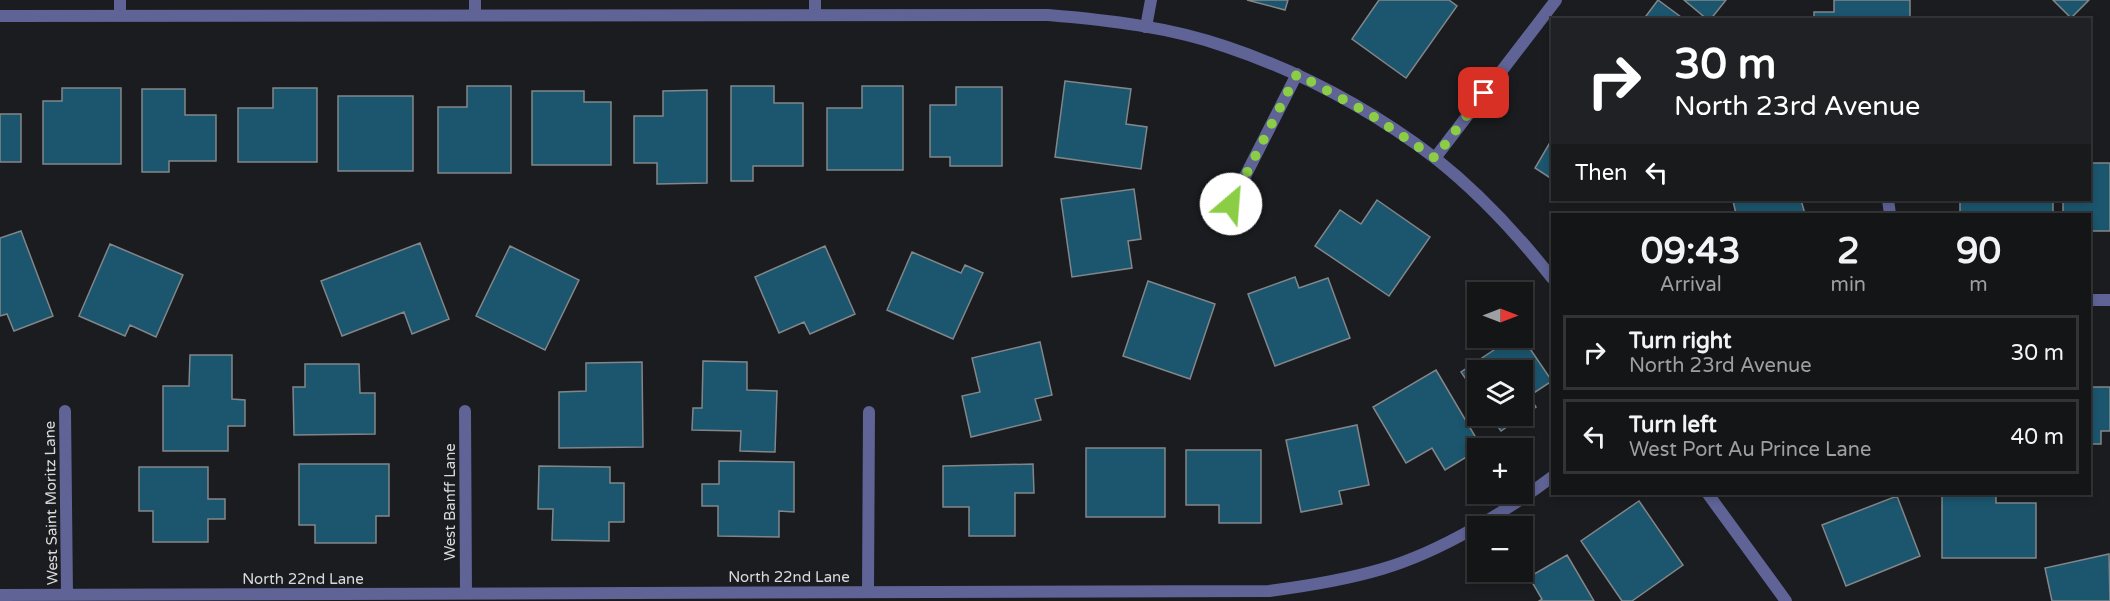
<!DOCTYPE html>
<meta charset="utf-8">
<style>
body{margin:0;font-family:"Varela Round",sans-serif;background:#212224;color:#f1f3f6;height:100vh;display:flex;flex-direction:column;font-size:22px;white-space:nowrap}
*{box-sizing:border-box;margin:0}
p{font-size:20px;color:#9d9fa1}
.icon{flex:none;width:33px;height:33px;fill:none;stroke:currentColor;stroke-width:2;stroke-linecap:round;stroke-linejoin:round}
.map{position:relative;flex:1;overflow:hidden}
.side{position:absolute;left:1551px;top:213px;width:540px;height:282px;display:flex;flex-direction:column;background:#141517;border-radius:0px;box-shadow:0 3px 9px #0003,0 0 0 2px #333436}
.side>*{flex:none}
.guide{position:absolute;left:1551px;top:18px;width:540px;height:183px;border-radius:0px;box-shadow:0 3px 9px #0003,0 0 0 2px #333436;background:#202124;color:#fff;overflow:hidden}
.needle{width:39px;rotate:90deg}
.controls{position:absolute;left:1467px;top:282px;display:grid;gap:12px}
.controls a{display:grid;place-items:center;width:66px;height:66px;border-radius:0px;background:#141517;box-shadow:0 3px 9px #0003,0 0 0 2px #333436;font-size:30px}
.pin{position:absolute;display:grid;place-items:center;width:51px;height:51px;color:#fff;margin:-26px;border-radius:12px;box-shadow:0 3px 9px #0006}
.me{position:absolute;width:66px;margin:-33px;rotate:27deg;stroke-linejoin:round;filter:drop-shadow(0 0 4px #0008)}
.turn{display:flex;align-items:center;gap:21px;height:126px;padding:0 24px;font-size:27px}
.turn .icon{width:78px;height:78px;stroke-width:2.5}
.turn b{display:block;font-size:42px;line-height:51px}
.then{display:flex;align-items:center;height:57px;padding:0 24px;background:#0003;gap:12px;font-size:22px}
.eta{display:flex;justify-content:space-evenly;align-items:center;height:102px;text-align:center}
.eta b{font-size:36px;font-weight:800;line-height:42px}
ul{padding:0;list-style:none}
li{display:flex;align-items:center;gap:18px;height:75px;margin:0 12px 9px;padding:0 12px;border:3px solid #333436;border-radius:0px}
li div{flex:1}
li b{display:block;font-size:22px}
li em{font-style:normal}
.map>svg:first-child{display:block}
.building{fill:#1b556e;stroke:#828689;stroke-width:1.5}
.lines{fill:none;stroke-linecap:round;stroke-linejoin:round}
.minor{stroke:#5f6396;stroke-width:12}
.tertiary{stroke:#5f6396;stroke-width:12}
.route{stroke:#8bce46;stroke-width:10;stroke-dasharray:0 18}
.labels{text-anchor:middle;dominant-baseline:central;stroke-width:5;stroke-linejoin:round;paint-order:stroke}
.street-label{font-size:15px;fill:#d9dadd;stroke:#1a1c1f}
</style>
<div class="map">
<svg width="2110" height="601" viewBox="0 0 2110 601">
<rect width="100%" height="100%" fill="#1a1c1f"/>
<path class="building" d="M1247,0H1288L1285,10Z
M1379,0H1449L1457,6L1406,78L1352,39Z
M1658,0L1685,20H1643Z
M1684,0H1726L1710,20H1708Z
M1834,0H1910V20H1814V12H1834Z
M2053,0H2089L2071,18Z
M1065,81L1131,89L1126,124L1147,127L1141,169L1055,157Z
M467,86H511V173H438V107H467Z
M731,86H774V103H803V166H753V181H731Z
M862,86H903V170H827V108H862Z
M956,87H1002V166H950V157H930V105H956Z
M62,88H121V164H43V101H62Z
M273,88H317V162H238V108H273Z
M142,89H185V115H216V161H169V172H142Z
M707,90V183L657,184V163H634V116H663V91Z
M532,91H584V102H611V165H532Z
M338,96H413V171H338Z
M0,114H21V162H0Z
M1552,139V179L1535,168Z
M2090,163H2110V231H2090V214H2063V200H2090Z
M1134,189L1141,239L1128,241L1132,268L1072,277L1061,199Z
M1377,200L1430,237L1389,296L1315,246L1340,210L1361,224Z
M1737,200H1801L1805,214H1736L1733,201Z
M1960,200H2053V214H1960Z
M21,231L53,316L14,331L7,314L0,316V238Z
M420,243L449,319L412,334L404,312L342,336L321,281Z
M110,244L183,275L156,337L130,325L125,336L79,316Z
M510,246L579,280L545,350L476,316Z
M825,246L855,314L810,334L804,322L779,333L755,277Z
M912,252L961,273L965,265L983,273L953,339L887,310Z
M1295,277L1299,288L1328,278L1350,338L1275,366L1248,294Z
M1148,281L1215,304L1190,379L1123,356Z
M1522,337L1552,381L1529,396L1536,407L1501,431L1490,416H1522V370H1478V397L1461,372L1512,338Z
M1040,342L1052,395L1035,399L1041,420L971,437L962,396L980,392L972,358Z
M190,355H232V399L245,400V426H228V451H163V386H189Z
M703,361L747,362V390L777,391L775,452L740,451L741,431L692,430L693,408H702Z
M642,362L643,447L559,448V392L586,391V363Z
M305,364H359L360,393H375V434L294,435L293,387H305Z
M1436,370L1482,448H1478V450L1445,470L1432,448L1406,463L1373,407Z
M2090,387H2110V431H2101V444H2090Z
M1357,425L1369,485L1339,491L1342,504L1301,512L1286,440Z
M1086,448H1165V517H1086Z
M1186,450H1261V523H1219V505H1186Z
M719,461L794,462V512L779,511V537L718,536V506H702V484H719Z
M299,464H389V516H376V543H315V525H299Z
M1033,464L1034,493H1015V536H969V507H943V466Z
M539,466L610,467V483H624V522H609V541L552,540L553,509H538Z
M139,467H208V499H225V519H208V542H153V511H139Z
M1942,494H1996V503H2036V558H1942Z
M1897,496L1920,556L1846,586L1822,525Z
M1639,501L1683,565L1632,601H1622L1581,541Z
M2109,554L2110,601H2052L2045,568Z
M1567,555L1594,601H1539L1542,599L1529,577Z"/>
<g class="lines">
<path class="minor" d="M120,0V15
M475,0V15
M815,15V0
M1146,27L1151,0
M1435,158L1556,0
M1888,200L1890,214
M1231,204L1297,74
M2090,300H2110
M65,411L67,595
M465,411L466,593
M868,591L869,412
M0,595L1269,591C1307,586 1345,580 1382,569C1440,552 1504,513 1552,477"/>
<path class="tertiary" d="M0,16L1048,15C1108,20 1170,27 1227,47C1301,72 1373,111 1435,158C1478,192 1518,235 1552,278
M1708,494L1786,601"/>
</g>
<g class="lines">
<path class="route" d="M1231,204L1297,74L1368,113L1435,158L1484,93"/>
</g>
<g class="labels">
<g class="street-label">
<text transform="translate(450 502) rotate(-90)">West Banff Lane</text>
<text transform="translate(51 503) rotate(-91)">West Saint Moritz Lane</text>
<text x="789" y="577">North 22nd Lane</text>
<text x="303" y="579">North 22nd Lane</text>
</g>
</g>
</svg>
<div class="controls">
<a><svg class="needle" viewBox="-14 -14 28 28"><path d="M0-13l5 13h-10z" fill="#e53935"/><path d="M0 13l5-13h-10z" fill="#9d9fa1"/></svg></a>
<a><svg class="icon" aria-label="layers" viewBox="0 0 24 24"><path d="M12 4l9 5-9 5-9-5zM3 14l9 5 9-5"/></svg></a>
<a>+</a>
<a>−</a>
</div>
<div class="pin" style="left:1484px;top:93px;background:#d93025"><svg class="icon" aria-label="arrive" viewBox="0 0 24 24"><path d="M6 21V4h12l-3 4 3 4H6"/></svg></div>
<svg class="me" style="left:1231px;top:204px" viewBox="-20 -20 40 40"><circle r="19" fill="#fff"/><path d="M0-13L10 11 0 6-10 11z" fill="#8bce46"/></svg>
<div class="guide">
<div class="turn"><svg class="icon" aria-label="right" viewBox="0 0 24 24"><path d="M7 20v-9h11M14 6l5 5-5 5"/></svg><div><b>30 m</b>North 23rd Avenue</div></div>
<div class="then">Then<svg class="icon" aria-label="left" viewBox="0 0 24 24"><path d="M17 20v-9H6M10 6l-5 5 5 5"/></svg></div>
</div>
<section class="side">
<div class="eta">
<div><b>09:43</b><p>Arrival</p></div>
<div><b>2</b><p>min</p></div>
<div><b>90</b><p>m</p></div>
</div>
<ul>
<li><svg class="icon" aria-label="right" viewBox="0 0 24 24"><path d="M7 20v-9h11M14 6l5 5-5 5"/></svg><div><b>Turn right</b><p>North 23rd Avenue</p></div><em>30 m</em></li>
<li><svg class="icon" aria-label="left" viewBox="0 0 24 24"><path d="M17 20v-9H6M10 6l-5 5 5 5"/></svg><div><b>Turn left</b><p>West Port Au Prince Lane</p></div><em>40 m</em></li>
</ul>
</section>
</div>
